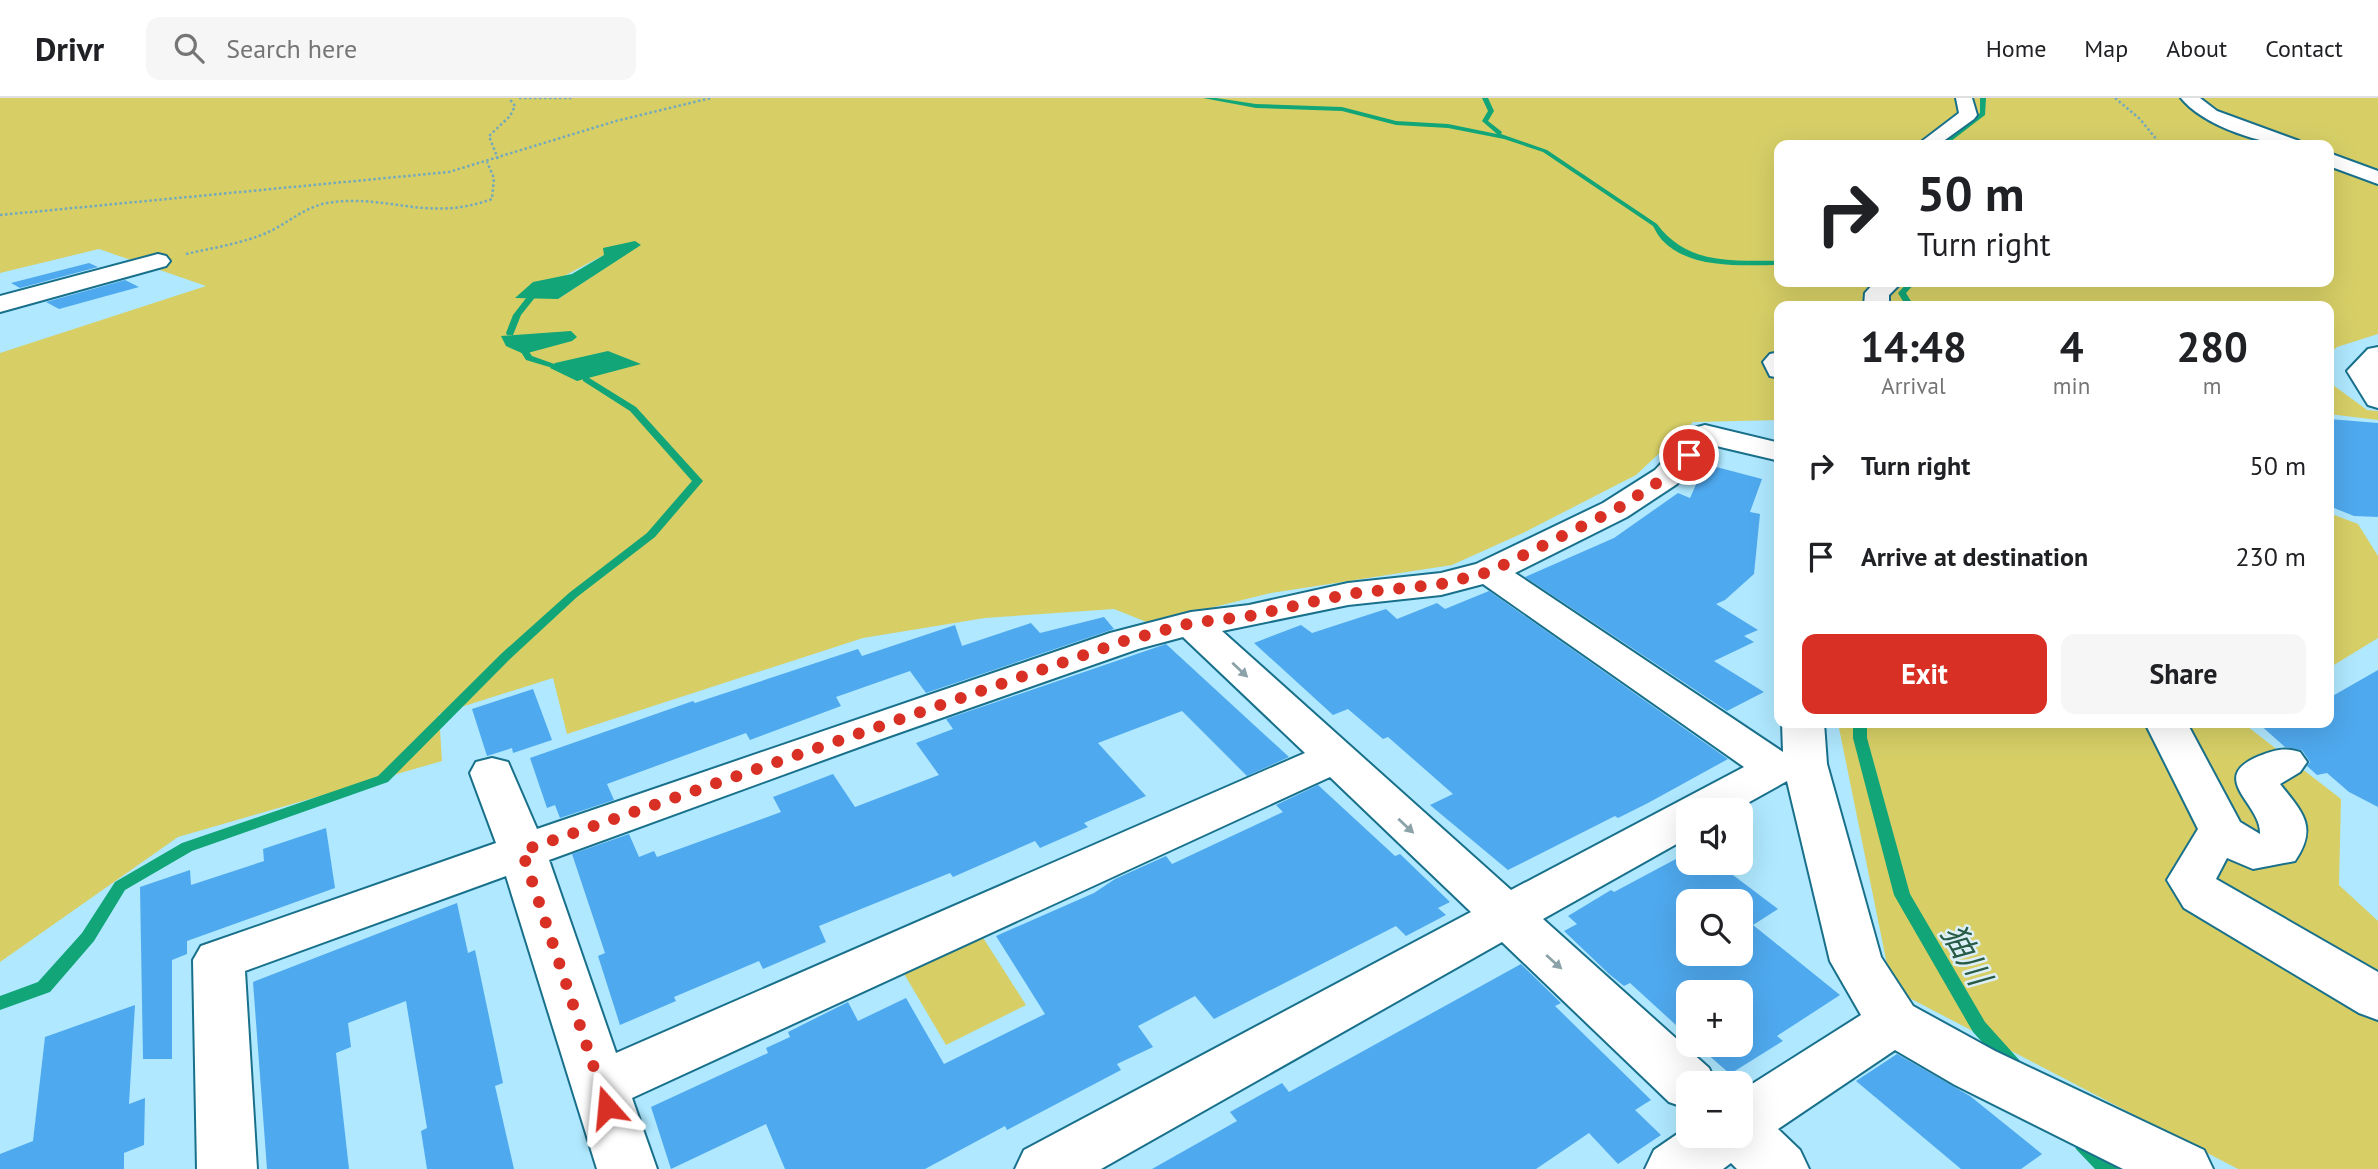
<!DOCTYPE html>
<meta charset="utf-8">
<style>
body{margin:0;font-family:"PT Sans","Noto Sans JP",sans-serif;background:#f6f6f6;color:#202124;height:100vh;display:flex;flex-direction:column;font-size:26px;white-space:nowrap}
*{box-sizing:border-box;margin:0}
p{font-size:23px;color:#757577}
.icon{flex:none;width:38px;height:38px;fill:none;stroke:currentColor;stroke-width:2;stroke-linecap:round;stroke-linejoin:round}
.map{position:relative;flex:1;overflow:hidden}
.details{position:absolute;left:1774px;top:203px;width:560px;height:427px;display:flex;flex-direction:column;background:#fff;border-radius:14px;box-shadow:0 7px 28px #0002}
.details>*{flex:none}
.top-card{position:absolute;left:1774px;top:42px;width:560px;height:147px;border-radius:14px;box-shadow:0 7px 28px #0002;background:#fff;color:#202124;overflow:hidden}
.tools{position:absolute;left:1676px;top:700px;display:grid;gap:14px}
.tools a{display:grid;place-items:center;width:77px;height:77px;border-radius:14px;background:#fff;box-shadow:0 7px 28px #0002;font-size:35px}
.pin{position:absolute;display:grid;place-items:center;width:60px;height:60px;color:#fff;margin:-30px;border:4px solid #fff;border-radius:50%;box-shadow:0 2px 7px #0007}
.me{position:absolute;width:77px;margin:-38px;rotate:342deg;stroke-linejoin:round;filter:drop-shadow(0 0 5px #0008)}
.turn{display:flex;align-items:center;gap:24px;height:147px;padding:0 28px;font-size:32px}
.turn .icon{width:91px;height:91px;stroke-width:2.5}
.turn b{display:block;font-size:49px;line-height:60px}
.eta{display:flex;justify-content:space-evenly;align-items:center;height:119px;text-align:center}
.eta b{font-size:42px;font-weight:700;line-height:49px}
.button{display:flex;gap:14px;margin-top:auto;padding:14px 28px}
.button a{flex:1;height:80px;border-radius:14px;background:#d93025;color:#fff;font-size:28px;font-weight:700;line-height:80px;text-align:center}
.button a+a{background:#f6f6f6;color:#202124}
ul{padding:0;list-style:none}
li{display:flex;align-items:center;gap:21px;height:91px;padding:0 28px}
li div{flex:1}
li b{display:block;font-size:26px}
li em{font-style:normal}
header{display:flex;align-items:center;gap:42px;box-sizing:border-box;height:98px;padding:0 35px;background:#fff;border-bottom:2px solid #e0e0e0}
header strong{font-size:33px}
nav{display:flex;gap:38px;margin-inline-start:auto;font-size:24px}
.search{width:490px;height:63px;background:#f6f6f6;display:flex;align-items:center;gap:18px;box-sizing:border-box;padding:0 24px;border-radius:14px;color:#757577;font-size:26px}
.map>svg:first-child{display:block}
.green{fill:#d7cf66;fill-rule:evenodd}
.water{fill:#11a578}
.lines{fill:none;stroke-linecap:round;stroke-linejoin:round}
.stream{fill:#11a578;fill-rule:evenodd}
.building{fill:#4fa9ee;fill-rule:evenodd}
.minor-casing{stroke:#19708b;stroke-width:4}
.path{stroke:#73a9bd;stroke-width:2.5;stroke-dasharray:2.5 2.5;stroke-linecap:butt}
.minor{fill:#fff;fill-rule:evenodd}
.oneway{fill:#8ca2a9}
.route{stroke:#d93025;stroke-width:12;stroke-dasharray:0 21.6}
.labels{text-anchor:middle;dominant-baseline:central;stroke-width:5;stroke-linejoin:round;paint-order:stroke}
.near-water-label{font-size:32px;font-style:italic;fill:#285b46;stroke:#dceef6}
</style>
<header>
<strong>Drivr</strong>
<div class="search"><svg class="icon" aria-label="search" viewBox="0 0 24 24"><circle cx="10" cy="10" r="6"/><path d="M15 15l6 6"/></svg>Search here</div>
<nav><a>Home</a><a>Map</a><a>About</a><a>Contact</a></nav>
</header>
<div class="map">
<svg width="2378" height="1071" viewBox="0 0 2378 1071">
<rect width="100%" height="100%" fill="#afe8ff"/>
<path class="green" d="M0,0H2378V236L2337,249L2329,256V208H1780V322L1693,324L1636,377L1523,435L1452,467L1271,495L1149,525L1114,511L985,520L863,540L567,636L553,580L439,616L442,663L178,739L0,864V255L206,188L99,151L0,175ZM1780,47H2329V184H1780ZM640,147L558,201L564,178L604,157Z
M2329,284L2367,312L2378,313V322L2329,316Z
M2329,415L2358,426L2378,458V540L2329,570Z
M1838,625H2243L2341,701L2339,787L2378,823V1071H2238L1892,891Z
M982,838L1026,907L946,947L903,874Z"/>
<path class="water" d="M635,143L641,147L558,201L515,200L533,184L572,176L604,157L603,150Z
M571,233L577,239L572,243L524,256L506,248L501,238Z
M608,253L641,266L577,283L550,270L555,265Z"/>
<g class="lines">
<path class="stream" d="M1203,0H1216L1256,6L1342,9L1396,23L1448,26L1497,36L1482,23L1488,13L1482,0H1488L1494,13L1488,23L1502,34L1501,36L1547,52L1657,126C1688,168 1733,162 1780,163V167C1743,167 1690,172 1662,142C1658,138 1656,133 1653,128L1543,54L1504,41L1448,30L1396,27L1342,13L1256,10Z
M1980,0H1986L1985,17L1946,47H1940L1980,15Z
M1908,184H1916L1906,195L1914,208H1906L1898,195Z
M530,195L537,197L521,217L513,237H507L506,235L513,217Z
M525,251L528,252L532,258L560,268L556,271L526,262L521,254Z
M586,278L636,309L703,383L655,439L577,499L510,561L388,684L192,753L125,792L94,843L50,894L0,912V898L38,884L82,835L115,784L182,745L378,678L502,555L569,495L647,435L692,383L630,313L583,283V279Z
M1853,625H1867V640L1910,796L1985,924L2021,964L2024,969L2021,974L2015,977L2009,974L1973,934L1894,797L1853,640Z
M2083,1037C2096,1041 2112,1059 2118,1071H2095L2076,1051L2074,1045L2076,1039Z"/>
</g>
<path class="building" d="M89,165L98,169L20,190L11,185Z
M125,182L139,189L59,211L46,204Z
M2329,321L2378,325V419L2354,418L2329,408Z
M1705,366L1762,381L1750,414L1760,416L1754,476L1725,502L1716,506L1758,532L1744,538L1754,544L1714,563L1764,594L1727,613L1525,479L1614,440L1678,395L1690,400Z
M1489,493L1688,633L1728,661L1648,705L1618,720L1615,718L1508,772L1430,707L1453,696L1388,639L1383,641L1348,611L1333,617L1254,545L1301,527L1312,535L1386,511L1397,521L1437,505L1445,511Z
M1104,519L1114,531L926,595L910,573L836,599L841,608L750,642L746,635L607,686L614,702L560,720L555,707L547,710L530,660L693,603L695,605L858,551L862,558L955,527L962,548L1031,525L1040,535Z
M1166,546L1289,659L1247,678L1182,613L1098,645L1146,698L1084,725L1088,729L1040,750L1035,743L953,779L950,775L819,828L826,844L763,871L759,863L674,899L676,903L620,927L598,858L605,855L572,756L629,736L639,759L654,753L657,759L781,714L773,699L833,676L855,709L939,677L916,645L953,631L946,621Z
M2378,572V709L2349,694L2327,675L2317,677L2307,668L2310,664L2302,652L2285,649L2258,625H2329V600Z
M533,591L552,642L513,655L512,650L487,658L472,611Z
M1318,687L1395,758L1400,756L1450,804L1438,810L1446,817L1406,838L1396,828L1214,921L1195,898L1138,928L1153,949L1117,966L1121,972L1007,1032L1005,1028L925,1071H785L766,1026L671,1071L651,1009L768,955L766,950L790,939L788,934L848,904L858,923L906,900L944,966L1045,916L996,838L1094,795L1115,781L1166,758L1172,766L1283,714L1276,707Z
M326,730L335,790L187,843V856L172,862V961H143L140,789L190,772L191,787L264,763L263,751Z
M1689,754V765H1717L1778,811L1753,827L1840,897L1777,938L1783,943L1730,976L1697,947H1741V894H1689V939L1630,885L1624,888L1609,876L1564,833L1577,826L1568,818L1611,792L1614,794ZM1689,803H1741V856H1689Z
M457,805L468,855L475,852L503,985L495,988L514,1071H427L421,1033L427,1030L406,903L348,925L351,949L336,955L349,1071H267L253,884Z
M1521,866L1561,905L1555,908L1651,1002L1635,1012L1661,1037L1618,1066L1589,1035L1536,1071H1152L1237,1023L1230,1014L1282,985L1289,994Z
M135,907L129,1006L145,1000L144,1047L124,1055V1071H0V1056L33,1043L45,939Z
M1897,956L1970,998L2042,1056L2021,1071H1961L1856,983Z"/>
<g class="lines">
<defs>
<path id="minor" d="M1956,0H1972L1977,17L1974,21L1938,47H1917L1959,15Z
M2181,0H2200L2217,13L2299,43L2301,47C2267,49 2203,28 2181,0Z
M2329,55L2378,73V86L2329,68Z
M158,156L166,158L170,163L166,168L0,214V198Z
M1875,184H1902L1889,197V208H1864L1865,195Z
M2378,249V310L2368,307L2347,273L2368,251Z
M1780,254V280L1770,278L1763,264L1770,256Z
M1705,327L1780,345V363L1712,347L1677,386L1627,419L1515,475L1783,654L1782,625H1824L1827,666L1881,859L1913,908L1995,953L2204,1052L2213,1071H2123L1955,987L1895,952L1778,1031L1800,1052L1809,1071H1737L1731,1065L1723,1071H1645L1654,1052L1689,1028V1038H1741V993L1861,917L1830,863L1787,683L1735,712H1689V739L1543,821L1709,970L1716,985H1689V1011L1669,1004L1502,844L1101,1071H1015L1024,1052L1471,814L1330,679L632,1000L657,1071H597L506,778L245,873L257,1071H197L193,862L201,848L496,745L470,675L476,664L492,660L508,664L537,731L1110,535L1191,514L1249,507L1348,485L1441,475L1476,466L1603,405L1655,372L1694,330ZM1483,486L1744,669L1511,792L1222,533L1348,507L1441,497ZM1183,539L1305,655L616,955L549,762L873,644L1138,551Z
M2145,625H2187L2240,724L2260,736C2262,706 2206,680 2259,658C2275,652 2284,649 2300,654L2307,664L2300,674L2280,686C2303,715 2318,729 2295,763L2253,771L2227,760L2216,781L2378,874V922L2359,915L2184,810L2167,782L2198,731Z"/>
</defs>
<use href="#minor" class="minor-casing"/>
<path class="path" d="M519,0H572
M2115,0L2140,21L2161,47
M498,61L489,38L510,18L515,8L509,0
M0,117L449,74L616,23L711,0
M186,156C212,150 239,146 264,136C286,127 304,109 327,105C387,95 427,125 492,101L494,80L487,64"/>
<use href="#minor" class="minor"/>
</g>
<defs><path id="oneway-solid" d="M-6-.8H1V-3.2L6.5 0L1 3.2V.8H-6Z" transform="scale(1.75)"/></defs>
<g class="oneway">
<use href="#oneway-solid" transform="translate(1240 572) rotate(43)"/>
<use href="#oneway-solid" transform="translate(1406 728) rotate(43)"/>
<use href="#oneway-solid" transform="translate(1554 864) rotate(42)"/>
</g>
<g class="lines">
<path class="route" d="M607,1009L522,753L1124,543L1191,525L1249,518L1348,496L1441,486L1489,474L1615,412L1666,379L1689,357"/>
</g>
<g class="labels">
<g class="near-water-label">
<text transform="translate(1967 856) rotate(60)">㹨川</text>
</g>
</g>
</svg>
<div class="tools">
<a><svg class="icon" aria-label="sound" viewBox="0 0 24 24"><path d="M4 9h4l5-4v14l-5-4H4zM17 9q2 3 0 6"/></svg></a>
<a><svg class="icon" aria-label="search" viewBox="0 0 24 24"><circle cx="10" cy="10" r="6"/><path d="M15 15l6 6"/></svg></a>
<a>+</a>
<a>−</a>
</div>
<div class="pin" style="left:1689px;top:357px;background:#d93025"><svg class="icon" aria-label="arrive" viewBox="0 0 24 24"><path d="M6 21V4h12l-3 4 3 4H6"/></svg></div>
<svg class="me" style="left:607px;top:1009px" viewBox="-20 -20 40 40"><path d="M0-17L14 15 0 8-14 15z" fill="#d93025" stroke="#fff" stroke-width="4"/></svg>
<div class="top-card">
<div class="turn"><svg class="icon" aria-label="right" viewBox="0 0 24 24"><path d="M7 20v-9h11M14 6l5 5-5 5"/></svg><div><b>50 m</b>Turn right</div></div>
</div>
<section class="details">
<div class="eta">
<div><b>14:48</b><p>Arrival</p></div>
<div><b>4</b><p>min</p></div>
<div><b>280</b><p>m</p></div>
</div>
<ul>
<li><svg class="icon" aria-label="right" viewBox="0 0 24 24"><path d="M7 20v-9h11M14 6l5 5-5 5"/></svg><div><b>Turn right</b></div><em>50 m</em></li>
<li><svg class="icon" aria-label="arrive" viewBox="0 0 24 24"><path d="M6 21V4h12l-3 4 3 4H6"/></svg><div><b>Arrive at destination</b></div><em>230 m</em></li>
</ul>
<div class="button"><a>Exit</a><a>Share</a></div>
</section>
</div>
